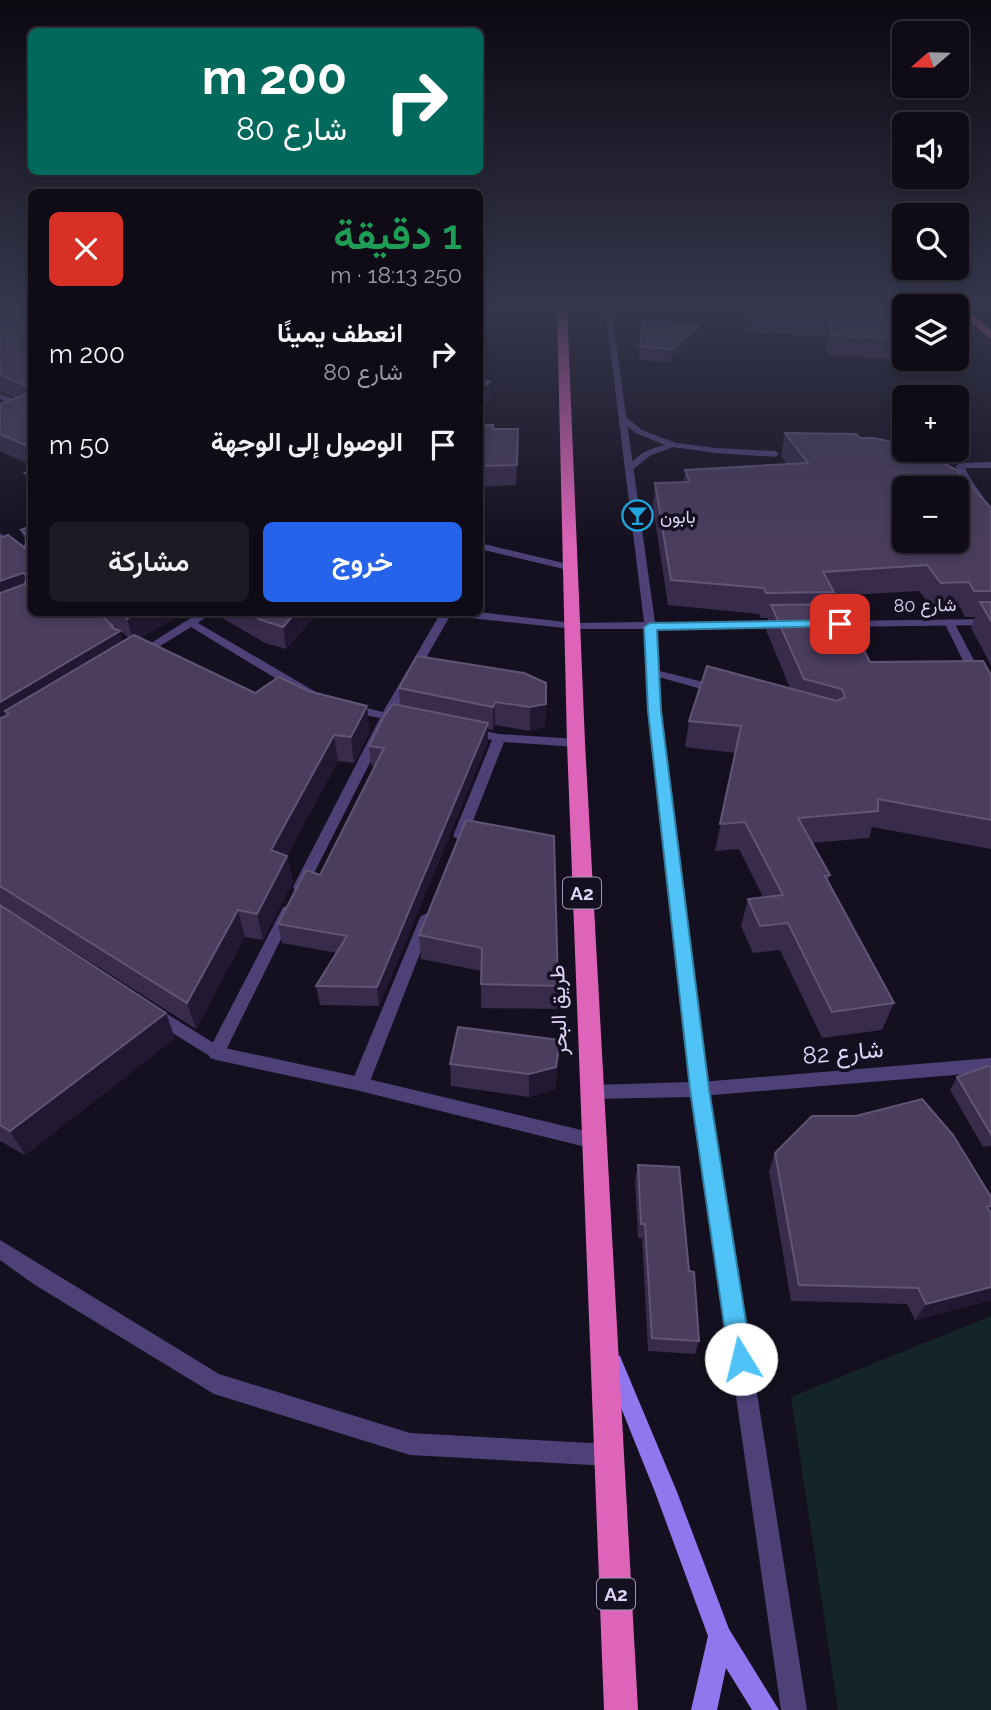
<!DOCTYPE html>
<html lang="ar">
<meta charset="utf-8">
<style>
body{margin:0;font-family:Raleway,Vazirmatn,sans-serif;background:#1e1a24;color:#f1f3f6;direction:rtl;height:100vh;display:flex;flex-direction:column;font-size:26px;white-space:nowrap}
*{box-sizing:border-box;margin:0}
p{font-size:23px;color:#9c9ba1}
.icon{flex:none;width:38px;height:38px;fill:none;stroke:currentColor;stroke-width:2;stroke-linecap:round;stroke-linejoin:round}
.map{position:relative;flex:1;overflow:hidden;direction:ltr}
.drawer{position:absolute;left:28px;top:189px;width:455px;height:427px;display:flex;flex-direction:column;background:#100c17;border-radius:10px;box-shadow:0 4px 10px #0003,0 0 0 2px #302c36;direction:rtl}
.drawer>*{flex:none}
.top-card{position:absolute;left:28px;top:28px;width:455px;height:147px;border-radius:10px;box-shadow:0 4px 10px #0003,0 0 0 2px #302c36;direction:rtl;background:#00695c;color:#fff;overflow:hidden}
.needle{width:46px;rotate:250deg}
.tools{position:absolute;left:892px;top:21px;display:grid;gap:14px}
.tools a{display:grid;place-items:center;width:77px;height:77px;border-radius:10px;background:#100c17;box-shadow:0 4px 10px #0003,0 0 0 2px #302c36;font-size:35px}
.pin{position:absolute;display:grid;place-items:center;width:60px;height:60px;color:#fff;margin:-30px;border-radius:14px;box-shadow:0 4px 10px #0006}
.me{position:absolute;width:77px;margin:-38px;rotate:351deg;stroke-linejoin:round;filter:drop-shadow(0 0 5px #0008)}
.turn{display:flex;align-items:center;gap:24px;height:147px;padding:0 21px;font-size:32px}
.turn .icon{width:91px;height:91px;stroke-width:2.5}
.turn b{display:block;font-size:49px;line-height:60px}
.round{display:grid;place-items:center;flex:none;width:74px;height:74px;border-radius:10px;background:#1e1a24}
.head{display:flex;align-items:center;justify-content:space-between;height:119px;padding:0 21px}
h1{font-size:42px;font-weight:600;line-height:52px;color:#1e9e55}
.cta{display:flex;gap:14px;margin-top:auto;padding:14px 21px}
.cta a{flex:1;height:80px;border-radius:10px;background:#2563eb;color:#fff;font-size:28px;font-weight:600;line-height:80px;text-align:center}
.cta a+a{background:#1e1a24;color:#f1f3f6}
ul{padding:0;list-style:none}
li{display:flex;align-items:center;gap:21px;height:91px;padding:0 21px}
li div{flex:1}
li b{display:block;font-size:26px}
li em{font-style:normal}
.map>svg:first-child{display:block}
.green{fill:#142529}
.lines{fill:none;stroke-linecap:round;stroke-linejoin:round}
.service{fill:#4d4178;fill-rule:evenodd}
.minor{fill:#4d4178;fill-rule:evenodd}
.tertiary{fill:#4d4178;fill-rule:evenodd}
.secondary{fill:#9177ed;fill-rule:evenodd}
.trunk{fill:#de64b9;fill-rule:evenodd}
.motorway{fill:#e95f87;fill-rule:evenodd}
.wall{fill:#382b4b}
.shaded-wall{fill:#221832}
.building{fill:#4a3d5e;stroke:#615576;stroke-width:2;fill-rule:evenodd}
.route{fill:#4fc3f7;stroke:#337fa1;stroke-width:2}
.labels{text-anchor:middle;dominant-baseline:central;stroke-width:7;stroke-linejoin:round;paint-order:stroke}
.far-poi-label{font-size:18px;fill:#dfd4f9;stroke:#15101f;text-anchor:start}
.far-street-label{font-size:18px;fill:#dfd4f9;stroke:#15101f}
.shield{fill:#15101f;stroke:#a299b8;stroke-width:2}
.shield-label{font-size:19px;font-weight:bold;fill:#dfd4f9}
.street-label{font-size:21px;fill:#dfd4f9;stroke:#15101f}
.near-street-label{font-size:24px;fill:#dfd4f9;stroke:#15101f}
</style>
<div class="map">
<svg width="991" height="1710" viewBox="0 0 991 1710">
<rect width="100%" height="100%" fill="#15101f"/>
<path class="green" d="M991,1316V1710H838L791,1397Z"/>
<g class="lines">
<path class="service" d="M0,394L32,406V411L0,399Z
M621,418H627L642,430L676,443L716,448L775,451L779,454L775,457L716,453L673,447L651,455L631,471L627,468C637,454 648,449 665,445L636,433L621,422Z
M991,462V468H965C972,486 991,500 991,519L988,518L960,477L956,466L960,463Z
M0,533L32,558V567L0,541Z
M480,543L576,566L577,568L572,571L480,549Z
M200,612H213L198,623L321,695V701H313L191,627L144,656H136L134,654Z
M438,612H478L574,623L579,626L574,629L450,616L394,714L401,718L399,721H391L307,887L305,891H295L293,887L380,718L345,711L343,708L349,704L383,712L440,614Z
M652,669L723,687L725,690L719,694L648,674V670Z
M470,728L499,734L576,739L582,743L576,747L504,742L467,836L460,841L453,836L492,740L466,735L464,732Z
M288,906L293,907L295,911L222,1058L216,1060L210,1058L208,1053L210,1048L281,911L283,907Z
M426,914L431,916L433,920L369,1084L366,1089L360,1091L354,1089L351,1084L419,920L421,916Z
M0,1240L219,1374L410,1433L610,1444L618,1447L621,1455L618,1463L610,1466L410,1455L214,1394L35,1285L0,1260Z"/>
<path class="minor" d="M949,619L954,622L991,693V709L985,705L944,622Z
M156,1007L220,1047L360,1077L594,1133L600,1135L603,1141L600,1147L594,1149L360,1091L216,1060L150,1019L148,1014L150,1009Z
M991,1058V1072L700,1096L694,1094L691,1089L694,1084L700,1082Z"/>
<path class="tertiary" d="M605,308H611L655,622H783L788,625L783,628L656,629L661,711L709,1089L807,1710H781L693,1097L591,1099L585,1097L582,1092L585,1087L591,1085L691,1082L649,711L645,629H574L569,626L574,623L644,622Z
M991,619V625L831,627L826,624L831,621Z"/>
<path class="secondary" d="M613,1353L620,1356L677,1492L729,1629L779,1710H752L726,1668L717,1710H691L708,1636L655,1492L603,1363L606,1356Z"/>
<path class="trunk" d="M557,308H567L585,743L638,1710H604L567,743Z"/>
<path class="motorway" d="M957,308H966L991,330V339L957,311Z"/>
</g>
<path class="wall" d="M0,308H32V466L0,451V404L16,398L0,392Z
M747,308H905V359H939L938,362L827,355L825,337L746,332Z
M643,320L699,326L697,338L671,362L639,360Z
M480,425L493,429H518L516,485L480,487Z
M785,433L860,438L991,508V665L971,628L975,617H965L960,607L933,608L919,591L833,596L831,604L870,662L991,675V849L872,827L869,838L812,843L830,875L828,881L894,1003L882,1030L822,1038L780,950L753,953L741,926L748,899L763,897L739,849L715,851L736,753L685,747L689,721L790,688L766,630L768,618H761L759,614L668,605L653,507L655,483L684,482L685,470L787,464L781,456Z
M32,470V492L25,473Z
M32,526V612L114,628L123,642L129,638L97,612H186L139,638L255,693L370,731L354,763L338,761L287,856L293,882L263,940L245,937L196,1029L1,905L175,1038L25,1155L0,1141V538L25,548L26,544L21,530Z
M214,612H319L286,649L265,643L215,614Z
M399,688L546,704L545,727L530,731L495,725L493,730L488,729V742L379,1006L320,1005L316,986L337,953L282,943L278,924L320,875L375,766L371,765L369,746L400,706Z
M466,820L558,986L557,1009L481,1008V971L421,959L419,935Z
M560,1040L555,1089L529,1097L451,1086L450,1064Z
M991,1067V1146L983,1147L950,1090L957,1077Z
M775,1153L990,1212L991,1300L915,1320L907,1304L791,1301L769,1171Z
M638,1165L689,1271L699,1341L695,1354L648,1351L642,1238H638L635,1180Z"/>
<path class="shaded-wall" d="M699,326L697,338L671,362L672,349Z
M490,382L491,401L480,407V388Z
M483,534V556L480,560V538Z
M23,573L31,595L0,606V581Z
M139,612H186L133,641L127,619Z
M296,612H319L286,649L283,627Z
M113,626L116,634L120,631L126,654L5,711L11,724L6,727L0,714V702Z
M495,702V725L493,730V707Z
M546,704L545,727L530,731V707Z
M367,706L370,731L354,763L351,737Z
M488,723V742L379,1006L377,987Z
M334,735L338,761L287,856L293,882L263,940L257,914L271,850Z
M238,910L245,937L196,1029L187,1003Z
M166,1013L175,1038L25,1155L10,1131Z
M560,1040L555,1089L529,1097V1074Z
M991,1287V1300L915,1320L926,1304Z"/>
<path class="building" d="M0,308H32V388L0,375Z
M749,308H905V339L831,335L829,318L749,313Z
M643,320L699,326L672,349L640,347Z
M480,379L490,382L480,388Z
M32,392V448L0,434V404Z
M480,425H493V429H518L517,465L480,466Z
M785,433L856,434L860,438H874L905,445V450H917L957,470L991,508V591H974L969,582L941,583L927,565L823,572L834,592L766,593L764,588L671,580L655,483L690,482L685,470L808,463ZM905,488H957V541H905Z
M32,470V477L25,473Z
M32,526V612H97L113,626L111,627L120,631L0,702V593L25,584L27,575L23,573L0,581V538L8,535L25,548L27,536L21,530Z
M980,602H991V621Z
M840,604L870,662L983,661L991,675V820L878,799V811L798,818L830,875L825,876L894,1003L832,1012L788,923L760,926L748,899L783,895L745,822L720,824L741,726L689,721L707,666L837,701L845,697L842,689L804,679L771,605Z
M119,612H139L127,619Z
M247,612H296L283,627L261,620Z
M134,635L255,693L279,677L308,691L367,706L351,737L334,735L271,850L287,856L257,914L238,910L187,1003L0,886V719L9,714L5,711Z
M417,656L524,673L546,683V704L530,707L495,702L493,707L399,688Z
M393,704L488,723L377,987L316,986L347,936L278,924L306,870L320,875L384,748L369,746L384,716Z
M466,820L554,836L558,986L481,984L482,948L419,935Z
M0,905L166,1013L10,1131L0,1125Z
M458,1027L560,1040L556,1067L529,1074L450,1064Z
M987,1066L991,1067V1134L957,1077Z
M922,1099L953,1135L991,1197V1206L987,1207L991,1213V1287L926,1304L918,1288L799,1285L775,1153L812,1116H856Z
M638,1165L679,1167L689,1271L694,1272L699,1341L652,1338L645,1224H641Z"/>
<linearGradient id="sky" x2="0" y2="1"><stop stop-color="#0c0911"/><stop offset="0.56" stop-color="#35374d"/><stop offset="1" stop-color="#35374d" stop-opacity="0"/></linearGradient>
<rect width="991" height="547" fill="url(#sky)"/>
<path class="route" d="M840,620L845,621V626L657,630L661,711L709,1089L752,1359L749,1367L741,1371L732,1367L729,1359L690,1089L648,711L644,627L650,623Z"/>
<defs>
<symbol id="bar-ring" viewBox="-11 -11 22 22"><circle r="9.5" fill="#15101f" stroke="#1ea5dc" stroke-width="1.5"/><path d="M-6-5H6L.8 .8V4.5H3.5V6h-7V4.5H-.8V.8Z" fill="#1ea5dc"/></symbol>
</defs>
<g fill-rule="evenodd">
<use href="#bar-ring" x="620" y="498" width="35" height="35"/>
</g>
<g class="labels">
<g class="far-poi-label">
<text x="660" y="516">بابون</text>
</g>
<g class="far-street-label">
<text transform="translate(925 605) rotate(-1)">شارع 80</text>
</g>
<g class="shield">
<rect x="563" y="877.5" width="38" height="31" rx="5"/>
<rect x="597" y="1578.5" width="38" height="31" rx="5"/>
</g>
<g class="shield-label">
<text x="582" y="893">A2</text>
<text x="616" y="1594">A2</text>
</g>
<g class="street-label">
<text transform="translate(558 1010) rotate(-92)">طريق البحر</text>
</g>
<g class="near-street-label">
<text transform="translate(843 1052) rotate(-5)">شارع 82</text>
</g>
</g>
</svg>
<div class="tools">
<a><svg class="needle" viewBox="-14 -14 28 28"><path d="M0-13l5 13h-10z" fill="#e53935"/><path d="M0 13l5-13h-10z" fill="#9c9ba1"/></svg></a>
<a><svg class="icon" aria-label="sound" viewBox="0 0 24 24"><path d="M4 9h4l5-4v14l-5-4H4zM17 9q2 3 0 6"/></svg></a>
<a><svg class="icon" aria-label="search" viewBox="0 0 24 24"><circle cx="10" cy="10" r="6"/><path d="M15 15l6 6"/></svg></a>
<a><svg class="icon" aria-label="layers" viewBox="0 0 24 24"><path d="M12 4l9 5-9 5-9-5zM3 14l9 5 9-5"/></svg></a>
<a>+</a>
<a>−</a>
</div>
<div class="pin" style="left:840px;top:624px;background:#d93025"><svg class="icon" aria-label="arrive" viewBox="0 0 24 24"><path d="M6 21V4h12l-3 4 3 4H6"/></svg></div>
<svg class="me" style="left:741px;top:1359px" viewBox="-20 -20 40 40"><circle r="19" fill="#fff"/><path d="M0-13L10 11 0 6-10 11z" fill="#4fc3f7"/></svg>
<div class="top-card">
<div class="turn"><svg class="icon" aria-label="right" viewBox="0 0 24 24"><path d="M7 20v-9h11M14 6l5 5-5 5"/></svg><div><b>200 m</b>شارع 80</div></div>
</div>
<section class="drawer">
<div class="head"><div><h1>1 دقيقة</h1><p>250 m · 18:13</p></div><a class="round" style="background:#d93025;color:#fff"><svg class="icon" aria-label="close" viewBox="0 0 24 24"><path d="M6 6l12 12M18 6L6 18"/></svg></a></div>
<ul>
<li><svg class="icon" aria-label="right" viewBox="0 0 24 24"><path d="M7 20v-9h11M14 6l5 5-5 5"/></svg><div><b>انعطف يمينًا</b><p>شارع 80</p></div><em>200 m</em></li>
<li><svg class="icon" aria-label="arrive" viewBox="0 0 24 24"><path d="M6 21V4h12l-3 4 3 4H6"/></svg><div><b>الوصول إلى الوجهة</b></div><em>50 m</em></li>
</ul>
<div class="cta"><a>خروج</a><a>مشاركة</a></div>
</section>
</div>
